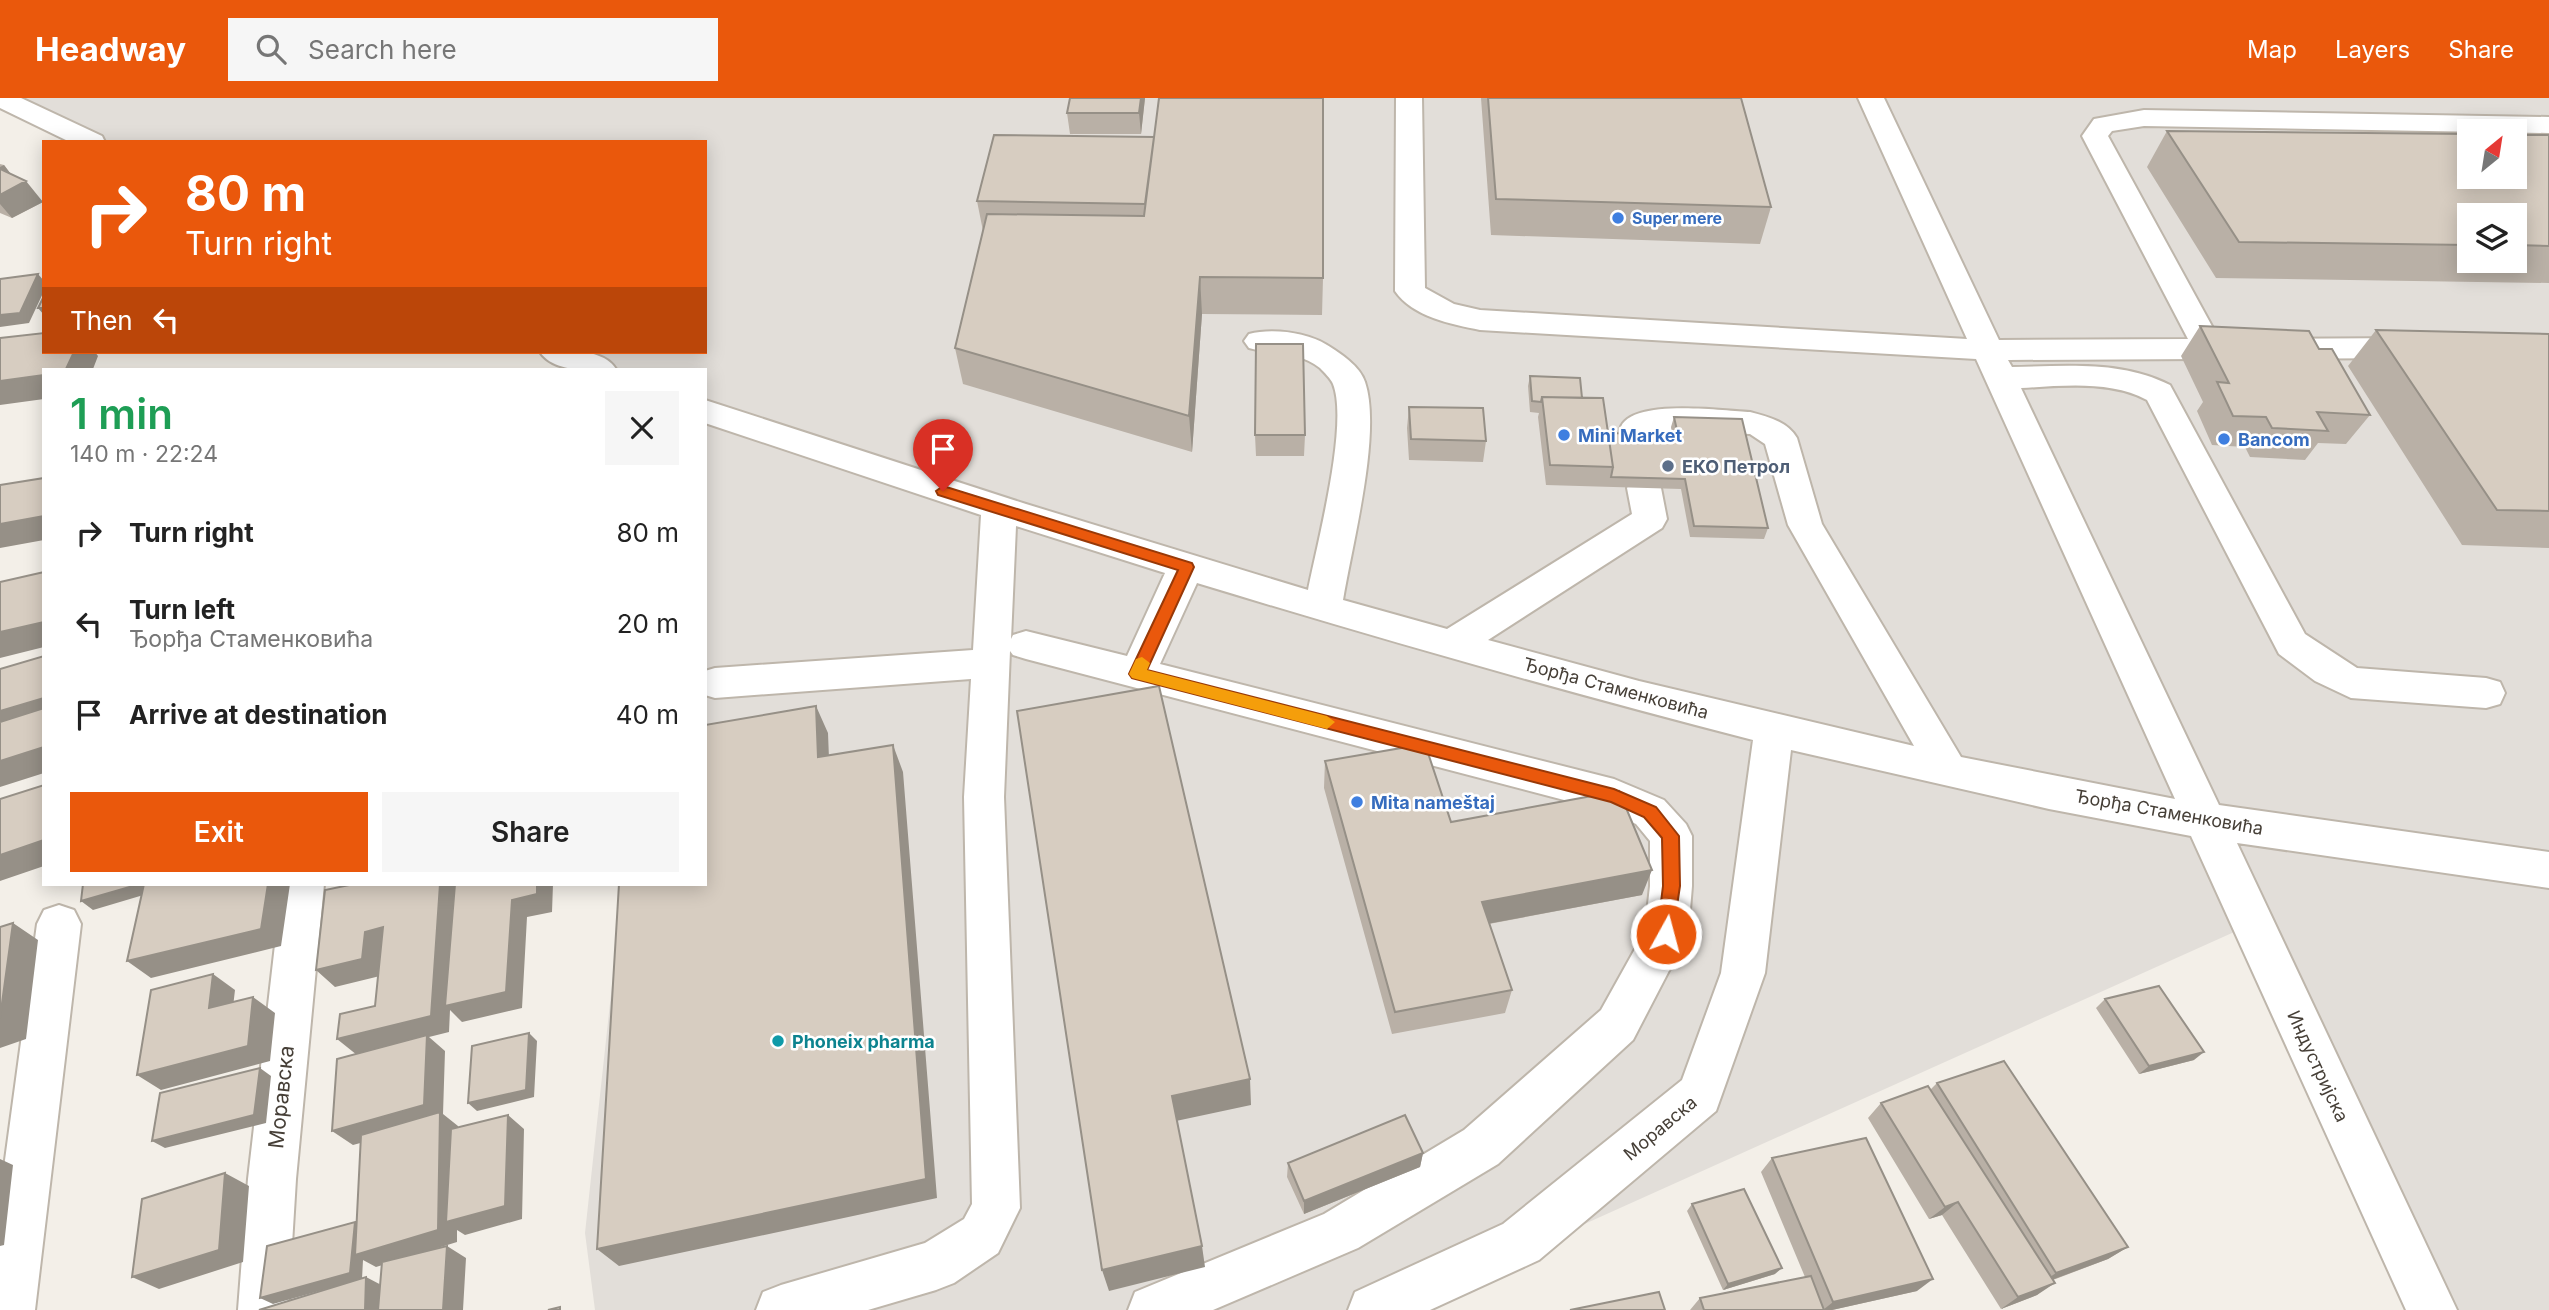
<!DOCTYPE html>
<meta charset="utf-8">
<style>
body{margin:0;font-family:Inter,sans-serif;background:#f6f6f6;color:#222;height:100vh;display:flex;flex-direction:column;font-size:26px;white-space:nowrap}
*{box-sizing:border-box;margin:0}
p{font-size:23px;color:#767676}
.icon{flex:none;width:38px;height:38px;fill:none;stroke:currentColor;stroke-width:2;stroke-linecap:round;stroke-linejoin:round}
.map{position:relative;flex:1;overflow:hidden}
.sheet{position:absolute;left:42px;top:270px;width:665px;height:518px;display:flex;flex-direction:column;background:#fff;border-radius:0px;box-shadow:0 4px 18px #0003}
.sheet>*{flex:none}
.guide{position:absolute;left:42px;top:42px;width:665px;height:214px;border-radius:0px;box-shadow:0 4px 18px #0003;background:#ea580c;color:#fff;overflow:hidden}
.needle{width:46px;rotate:30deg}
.tools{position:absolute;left:2457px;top:21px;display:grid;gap:14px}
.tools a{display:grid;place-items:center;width:70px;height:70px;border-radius:0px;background:#fff;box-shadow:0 4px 18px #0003;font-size:35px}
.pin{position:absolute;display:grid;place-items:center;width:60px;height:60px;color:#fff;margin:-72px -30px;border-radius:50% 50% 50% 0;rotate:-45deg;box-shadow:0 0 7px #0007}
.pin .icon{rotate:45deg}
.me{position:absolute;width:77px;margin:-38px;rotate:7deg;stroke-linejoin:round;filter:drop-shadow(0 0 5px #0008)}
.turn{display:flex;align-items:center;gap:24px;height:147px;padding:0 28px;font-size:32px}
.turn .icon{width:91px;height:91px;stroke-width:2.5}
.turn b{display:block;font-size:49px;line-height:60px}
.then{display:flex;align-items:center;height:66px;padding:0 28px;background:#0003;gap:14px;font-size:26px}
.round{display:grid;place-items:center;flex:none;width:74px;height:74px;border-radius:0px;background:#f6f6f6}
.headline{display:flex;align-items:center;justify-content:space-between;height:119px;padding:0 28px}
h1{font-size:42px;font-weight:600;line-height:52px;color:#1e9e55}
.button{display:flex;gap:14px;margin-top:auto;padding:14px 28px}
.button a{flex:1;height:80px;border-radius:0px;background:#ea580c;color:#fff;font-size:28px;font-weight:600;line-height:80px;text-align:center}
.button a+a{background:#f6f6f6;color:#222}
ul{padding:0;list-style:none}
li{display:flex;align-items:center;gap:21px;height:91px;padding:0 28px}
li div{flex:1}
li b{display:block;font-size:26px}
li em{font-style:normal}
header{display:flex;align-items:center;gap:42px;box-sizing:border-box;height:98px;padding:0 35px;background:#ea580c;color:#fff}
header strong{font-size:33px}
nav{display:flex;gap:38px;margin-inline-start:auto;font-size:24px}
.search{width:490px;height:63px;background:#f6f6f6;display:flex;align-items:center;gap:18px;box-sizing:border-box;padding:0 24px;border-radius:0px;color:#767676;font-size:26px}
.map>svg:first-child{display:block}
.industrial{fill:#e2ded9;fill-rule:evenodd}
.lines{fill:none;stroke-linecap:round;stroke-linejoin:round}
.minor-casing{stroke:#beb6ab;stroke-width:4}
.minor{fill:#fff;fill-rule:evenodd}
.wall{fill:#b9b0a6;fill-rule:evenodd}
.shaded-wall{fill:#969087}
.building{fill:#d7cdc1;stroke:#969087;stroke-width:2}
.route{fill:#ea580c;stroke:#983908;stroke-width:2}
.slow{fill:#f59e0b}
.shop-dot{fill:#3f7fe0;stroke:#fff;stroke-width:2.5}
.service-dot{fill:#5c6f8a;stroke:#fff;stroke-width:2.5}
.culture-dot{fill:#0f9aa8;stroke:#fff;stroke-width:2.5}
.labels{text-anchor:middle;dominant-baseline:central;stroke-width:5;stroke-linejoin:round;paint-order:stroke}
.far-shop-label{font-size:16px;font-weight:bold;fill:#366cbe;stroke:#fff;text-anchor:start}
.shop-label{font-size:18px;font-weight:bold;fill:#366cbe;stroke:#fff;text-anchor:start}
.service-label{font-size:18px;font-weight:bold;fill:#4e5e75;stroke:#fff;text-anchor:start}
.street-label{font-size:18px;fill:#463f37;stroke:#fff}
.culture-label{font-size:18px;font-weight:bold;fill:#0d838f;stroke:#fff;text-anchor:start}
.near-street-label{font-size:21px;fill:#463f37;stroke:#fff}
</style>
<header>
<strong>Headway</strong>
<div class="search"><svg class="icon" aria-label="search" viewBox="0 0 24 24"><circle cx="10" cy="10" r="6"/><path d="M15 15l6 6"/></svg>Search here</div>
<nav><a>Map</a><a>Layers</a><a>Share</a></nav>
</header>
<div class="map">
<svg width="2549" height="1212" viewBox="0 0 2549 1212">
<rect width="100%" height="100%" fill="#f3efe8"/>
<path class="industrial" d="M0,0H2549V1212H2432L2252,826L1393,1212H595L585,1135L623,786H705V271H600L556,254H705V44H92ZM2469,33H2515V79H2469ZM2469,117H2515V163H2469Z"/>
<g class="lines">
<defs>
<path id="minor" d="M0,0H21L102,38L105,44H70L0,10Z
M1396,0H1422L1425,190L1454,206L1480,212L1967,241L1858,0H1884L1999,242L2188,241L2082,38L2094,21L2144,12L2549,19V35L2144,28L2112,33L2108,38L2219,241L2414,240L2425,243L2430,250L2425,257L2414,260L2008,262L2012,269C2065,268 2121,262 2170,287L2305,536L2357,570L2486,580L2500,584L2505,595L2500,606L2486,610L2351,600L2315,583L2279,556L2147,302C2110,282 2062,288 2021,290L2219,707L2549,754V790L2237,745L2457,1212H2406L2191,738L2049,711L1791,652L1765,875L1716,1013L1539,1162L1430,1212H1348L1355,1194L1503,1126L1682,982L1721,875L1753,642C1566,594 1381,541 1197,485L1160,566L1614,681L1664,702L1686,726L1692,738V788L1688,836L1633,942L1498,1066L1358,1150L1213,1212H1128L1135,1194L1324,1116L1464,1032L1601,912L1645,833L1650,788V743L1636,726L1606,713L1026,561L1013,557L1010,553L1004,699L1020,1110L998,1155L954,1185L936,1192L868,1212H756L763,1194L781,1187L925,1145L964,1121L972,1106L964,699L971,581L715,600L705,597V573L715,570L973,552L981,417L705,325V302L1026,406L1308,492C1317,446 1349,326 1333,286C1331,281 1324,274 1320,270C1299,253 1274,257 1249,250L1244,243L1249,236C1271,230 1307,234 1327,247C1340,255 1360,268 1365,284C1382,334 1352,447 1343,502L1447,531L1632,416L1627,390L1632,381L1644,378L1656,381L1661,390L1667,421L1662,430L1488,542L1639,583L1914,648L1788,427L1765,346L1750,336L1652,333L1655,347L1650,355L1638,358L1626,355C1589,293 1721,313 1750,314C1768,319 1787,323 1797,340L1822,426L1961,659L2175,701L1976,261L1480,232C1451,226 1413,219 1395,193ZM1016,428L1165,475L1127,558L1026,533L1013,537L1011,541Z
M540,254C563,253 602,249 616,271C593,272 555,276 540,254Z
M282,786H324L296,1081L288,1212H238L248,1081Z
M59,807L74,812L81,826L35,1212H0V1099L37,826L44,812Z"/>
</defs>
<use href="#minor" class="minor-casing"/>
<use href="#minor" class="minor"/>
</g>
<path class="wall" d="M1070,0H1145L1141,36H1070L1067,15Z
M1481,0H1741L1771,109L1760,146L1491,137Z
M2167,33L2549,37V185L2216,180L2147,69ZM2469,117H2515V163H2469Z
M1154,39L1323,180L1322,217L1202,216L1192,354L963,286L955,250L983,133L977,103Z
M0,66L4,67L10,75L43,104L12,120L0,115Z
M2200,228L2319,251L2370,317L2346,346L2318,345L2305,362L2250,359L2245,349L2212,347L2197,313L2203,304L2181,258Z
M2376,232L2549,236V450L2462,447L2348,268Z
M1530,278L1582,300L1608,335L1672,337L1671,329L1674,319L1768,430L1764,441L1690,439L1681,391L1546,387L1538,319L1539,315L1530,314L1528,288Z
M1409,309L1486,343L1483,364L1409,362L1407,330Z
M1255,337H1305L1304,358H1256Z
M1325,663L1451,724L1642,797L1489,826L1512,892L1505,915L1392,936L1324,690Z
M2105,901L2194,962L2139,976L2096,910Z
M1937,985L2128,1149L2108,1161L2053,1182L2037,1197L2001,1211L1942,1117L1929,1121L1868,1020L1881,1005L1930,992Z
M1423,1055L1420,1069L1304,1116L1287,1079L1288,1065Z
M1772,1060L1917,1193L1832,1212H1690L1700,1200L1805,1179L1761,1074Z
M1692,1106L1775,1176L1723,1192L1687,1113Z"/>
<path class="shaded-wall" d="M1141,0H1145L1141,36L1139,15Z
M4,67L19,87L26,83L43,104L12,120L0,106V69Z
M38,176L44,183V193L29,225L0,229V217Z
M1200,179L1202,216L1192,354L1189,318Z
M38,210H44V217Z
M74,254H95L98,258L93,271H66Z
M44,277V301L0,307V283Z
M44,418V442L0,450V426Z
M44,524V549L0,560V534Z
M44,600V626L0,639V613Z
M816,608L828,635L830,686L818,659Z
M893,647L903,674L937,1100L619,1168L597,1151Z
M44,649V675L0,689V663Z
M44,742V768L0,783V757Z
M1652,772L1642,797L1476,828L1482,804Z
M140,786H177V787L93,812L81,803Z
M268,786H290L281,848L151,880L127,863Z
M440,786H458L512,802L537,786H553L552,814L527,819L522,910L462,924L450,912L449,934L429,939L445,953L443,1016L458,1028L457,1121L508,1017L524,1031L522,1121L465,1137L457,1132V1144L376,1169L363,1162L362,1181L273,1206L260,1200L355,1124L366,1130L440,1023L353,1047L332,1033L357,957L337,941L431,918Z
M13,825L38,842L26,941L0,950V920Z
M383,829L380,878L335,889L316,872L365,834Z
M213,876L235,892L231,926L209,910Z
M253,899L275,915L270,963L161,992L137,977Z
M529,935L537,943L534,999L477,1013L468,1005Z
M2204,954L2194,962L2139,976L2149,968Z
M260,970L271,978L266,1025L165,1050L152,1043Z
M1250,981L1251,1007L1176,1023L1172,998Z
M1423,1055L1420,1069L1304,1116V1103Z
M0,1061L13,1067L4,1147L0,1148Z
M225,1075L249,1088L243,1164L159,1191L132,1179Z
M1958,1104L1942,1117L1929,1121L1945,1109Z
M447,1148L466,1160L463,1212H443Z
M1202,1148L1205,1169L1109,1193L1102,1172Z
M2128,1149L2108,1161L2038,1187L2056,1175Z
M1782,1170L1775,1176L1723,1192L1728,1186Z
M366,1179L387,1190V1212H365Z
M1933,1181L1917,1193L1832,1212H1823L1833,1204Z
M2055,1185L2037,1197L2001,1211L2018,1199Z"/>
<path class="building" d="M1070,0H1141L1139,15H1067Z
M1159,0H1323V180L1200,179L1189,318L955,250L987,116L1144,118Z
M1488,0H1741L1771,109L1496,101Z
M2167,33L2469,36V79H2515V37H2549V148L2515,147V117H2469V147L2239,144Z
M994,37L1154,39L1145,106L977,103Z
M0,71L26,83L0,97Z
M38,176L20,215L0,217V181Z
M44,198V210H38Z
M2200,228L2309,233L2319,251H2332L2370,317L2317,314L2328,333L2272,330L2266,319L2233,318L2217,284L2229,285Z
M2376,232L2549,236V413L2497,412Z
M44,235V254H74L66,271H44V277L0,283V240Z
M1256,246H1303L1305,337H1255Z
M1530,278L1580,280L1582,300L1542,299L1541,304L1532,303Z
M1542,299L1603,300L1613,369L1550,367Z
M1409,309L1483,310L1486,343L1411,341Z
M1674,319L1742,321L1768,430L1694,428L1685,381L1611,379L1613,369L1608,335L1678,337Z
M44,380V418L0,426V387Z
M44,474V524L0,534V484Z
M44,558V600L0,613V571Z
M1159,588L1250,981L1172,998L1202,1148L1102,1172L1017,613Z
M816,608L818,659L893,647L926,1081L597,1151L619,786H705V627Z
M44,610V649L0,663V624Z
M1425,646L1451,724L1619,693L1652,772L1482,804L1512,892L1395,914L1325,663Z
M44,687V742L0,757V701Z
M83,786H140L81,803Z
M144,786H268L261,831L127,863Z
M354,786H440L431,918L337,941L340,916L375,908L383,829L365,834L362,861L316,872L325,792Z
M455,786H537V796L512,802L506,894L445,908Z
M13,825L0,920V829Z
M213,876L209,910L253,899L248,948L137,977L151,892Z
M2159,888L2204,954L2149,968L2105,901Z
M529,935L526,992L468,1005L472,948Z
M427,937L424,1007L332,1033L337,961Z
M2004,963L2128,1149L2056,1175L1937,985Z
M260,970L254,1017L152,1043L160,995Z
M1928,988L2055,1185L2018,1199L1958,1104L1945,1109L1881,1005Z
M440,1014L438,1132L355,1157L361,1037Z
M508,1017L505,1108L446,1124L451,1031Z
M1405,1017L1423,1055L1304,1103L1288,1065Z
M1866,1040L1933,1181L1833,1204L1772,1060Z
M225,1075L219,1152L132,1179L142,1101Z
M1744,1091L1782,1170L1728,1186L1692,1106Z
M355,1124L350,1175L260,1200L267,1148Z
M447,1148L443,1212H378L382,1164Z
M1811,1178L1824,1212H1704L1700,1200Z
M366,1179L365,1212H259Z
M1659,1194L1665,1212H1570Z
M560,1209V1212H548Z"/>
<path class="route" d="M943,388L1192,465L1194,469L1147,572L1614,691L1656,709L1679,738L1680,788L1672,841L1666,844L1659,841L1657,836L1663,788L1662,740L1644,719L1611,704L1132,580L1129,576L1178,472L938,397L936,393Z"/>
<path class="slow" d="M1142,559L1150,565L1147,572L1327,618L1335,624L1327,631L1132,580L1129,576L1136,561Z"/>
<g class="shop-dot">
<circle cx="1618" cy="120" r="7"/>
<circle cx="1564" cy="337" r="7"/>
<circle cx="2224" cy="341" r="7"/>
<circle cx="1357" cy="704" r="7"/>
</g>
<circle class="service-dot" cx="1668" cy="368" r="7"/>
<circle class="culture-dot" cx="778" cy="943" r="7"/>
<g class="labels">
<g class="far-shop-label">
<text x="1632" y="120">Super mere</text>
</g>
<g class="shop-label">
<text x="1578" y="337">Mini Market</text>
<text x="2238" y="341">Bancom</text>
<text x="1371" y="704">Mita nameštaj</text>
</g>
<g class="service-label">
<text x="1682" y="368">ЕКО Петрол</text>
</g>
<g class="street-label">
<text transform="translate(1616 590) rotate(15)">Ђорђа Стаменковића</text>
<text transform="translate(2169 714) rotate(10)">Ђорђа Стаменковића</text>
<text transform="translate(2318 968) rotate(65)">Индустријска</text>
<text transform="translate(1660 1030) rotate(-40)">Моравска</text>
</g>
<g class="culture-label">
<text x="792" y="943">Phoneix pharma</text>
</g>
<g class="near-street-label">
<text transform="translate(281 999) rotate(-84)">Моравска</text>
</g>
</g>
</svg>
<div class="tools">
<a><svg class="needle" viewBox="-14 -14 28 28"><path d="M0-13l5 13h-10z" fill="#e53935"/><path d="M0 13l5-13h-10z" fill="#767676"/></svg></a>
<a><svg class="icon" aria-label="layers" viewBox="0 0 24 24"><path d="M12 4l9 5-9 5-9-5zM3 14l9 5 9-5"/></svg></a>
</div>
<div class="pin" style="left:943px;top:393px;background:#d93025"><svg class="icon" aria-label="arrive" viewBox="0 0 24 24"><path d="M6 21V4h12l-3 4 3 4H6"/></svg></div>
<svg class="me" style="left:1666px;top:836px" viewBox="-20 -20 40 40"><circle r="17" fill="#ea580c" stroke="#fff" stroke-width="3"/><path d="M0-11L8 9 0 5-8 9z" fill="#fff"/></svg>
<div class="guide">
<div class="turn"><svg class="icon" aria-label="right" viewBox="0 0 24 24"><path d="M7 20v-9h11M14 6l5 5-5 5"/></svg><div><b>80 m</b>Turn right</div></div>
<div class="then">Then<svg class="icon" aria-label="left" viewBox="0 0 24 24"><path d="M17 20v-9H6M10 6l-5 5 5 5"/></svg></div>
</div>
<section class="sheet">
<div class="headline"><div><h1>1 min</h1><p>140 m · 22:24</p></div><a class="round"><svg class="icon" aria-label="close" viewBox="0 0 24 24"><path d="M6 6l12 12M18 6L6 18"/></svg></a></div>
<ul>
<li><svg class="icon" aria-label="right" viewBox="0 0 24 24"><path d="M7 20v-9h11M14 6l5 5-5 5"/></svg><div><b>Turn right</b></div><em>80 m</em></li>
<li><svg class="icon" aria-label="left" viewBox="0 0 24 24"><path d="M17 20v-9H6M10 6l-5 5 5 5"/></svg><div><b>Turn left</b><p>Ђорђа Стаменковића</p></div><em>20 m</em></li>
<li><svg class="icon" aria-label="arrive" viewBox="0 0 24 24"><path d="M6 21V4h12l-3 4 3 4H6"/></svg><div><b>Arrive at destination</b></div><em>40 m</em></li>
</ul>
<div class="button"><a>Exit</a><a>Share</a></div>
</section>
</div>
